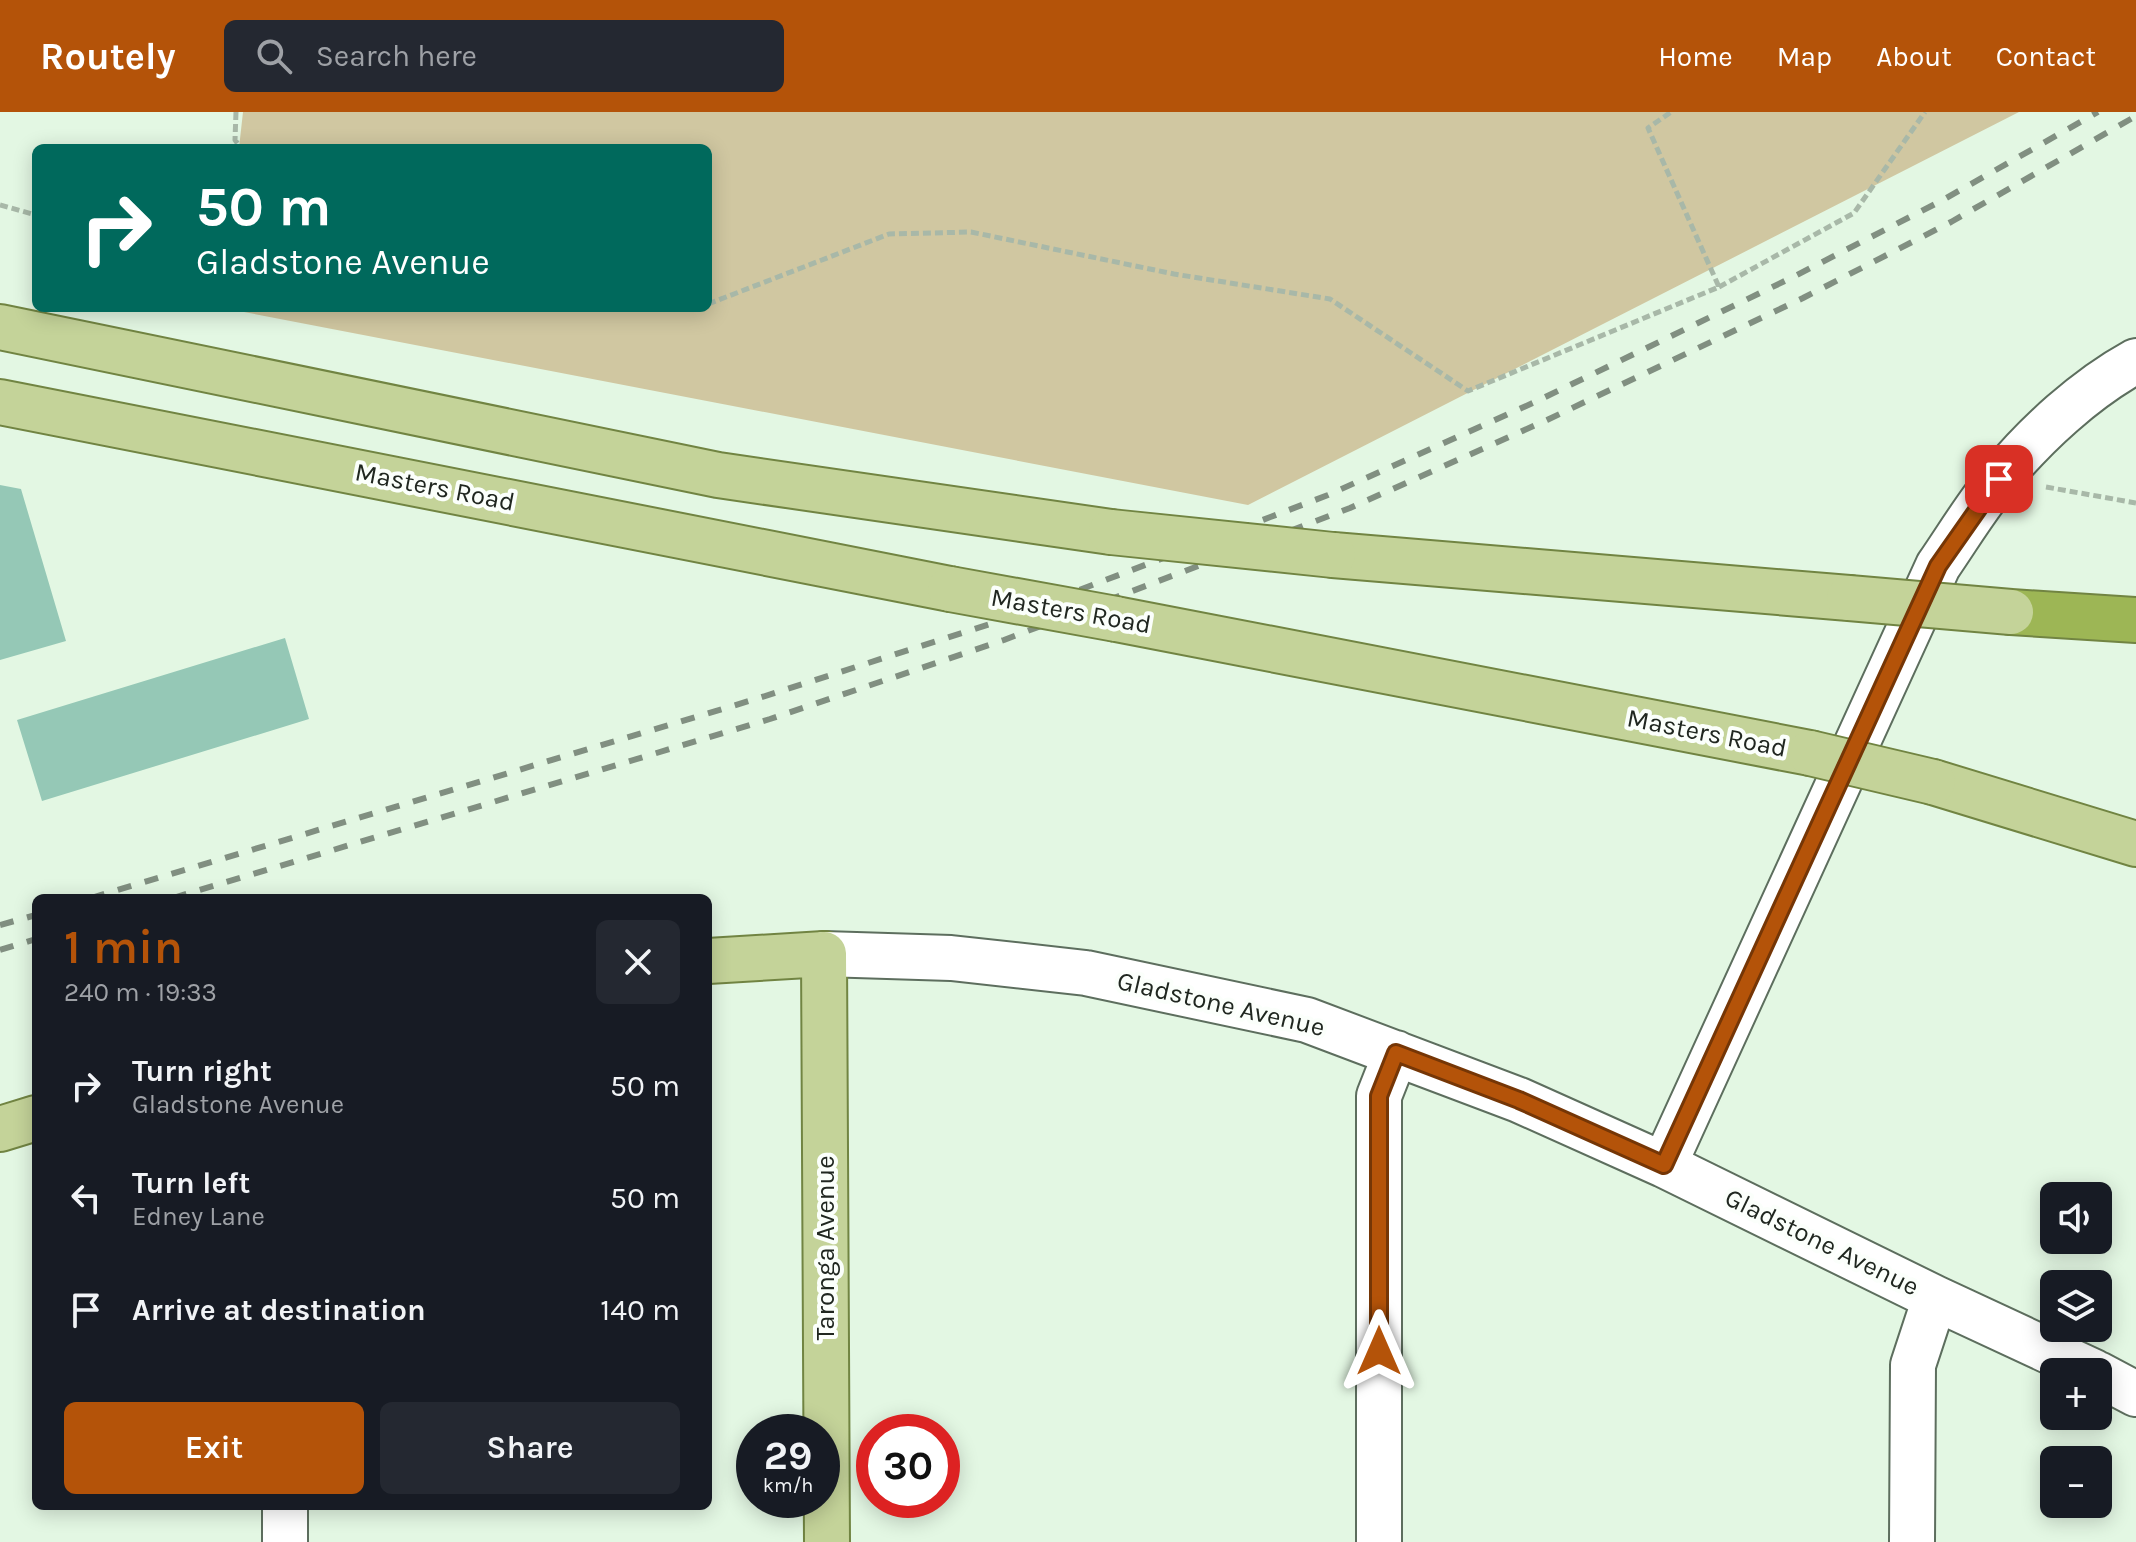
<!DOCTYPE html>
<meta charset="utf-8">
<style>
body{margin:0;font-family:Karla,sans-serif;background:#242831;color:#f1f3f6;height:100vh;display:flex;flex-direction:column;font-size:30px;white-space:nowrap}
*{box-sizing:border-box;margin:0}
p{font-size:26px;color:#9ea1a6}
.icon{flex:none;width:44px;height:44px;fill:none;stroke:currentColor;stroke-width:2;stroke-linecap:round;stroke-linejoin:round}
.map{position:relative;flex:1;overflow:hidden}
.drawer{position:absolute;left:32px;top:782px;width:680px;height:616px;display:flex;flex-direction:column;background:#171b24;border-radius:12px;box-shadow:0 4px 20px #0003}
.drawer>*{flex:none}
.banner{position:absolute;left:32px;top:32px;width:680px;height:168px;border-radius:12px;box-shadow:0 4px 20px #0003;background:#00695c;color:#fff;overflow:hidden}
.tools{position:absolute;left:2040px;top:1070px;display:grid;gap:16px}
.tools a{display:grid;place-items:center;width:72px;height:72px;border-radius:12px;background:#171b24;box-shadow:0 4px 20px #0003;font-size:40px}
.speed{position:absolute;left:736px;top:1302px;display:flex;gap:16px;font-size:40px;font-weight:700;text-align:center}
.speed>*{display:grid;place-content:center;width:104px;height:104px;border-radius:50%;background:#171b24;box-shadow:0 4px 20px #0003;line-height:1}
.speed small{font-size:20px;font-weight:400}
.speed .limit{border:12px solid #d22;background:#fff;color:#111}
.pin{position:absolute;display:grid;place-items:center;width:68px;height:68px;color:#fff;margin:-34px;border-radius:16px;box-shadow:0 4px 12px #0006}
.me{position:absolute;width:88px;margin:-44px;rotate:0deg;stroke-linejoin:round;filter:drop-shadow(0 0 6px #0008)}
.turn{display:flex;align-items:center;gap:28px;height:168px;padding:0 32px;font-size:36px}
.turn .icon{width:104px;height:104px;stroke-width:2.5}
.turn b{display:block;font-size:56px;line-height:68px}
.round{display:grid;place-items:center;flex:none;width:84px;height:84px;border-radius:12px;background:#242831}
.headline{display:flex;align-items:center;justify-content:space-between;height:136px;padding:0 32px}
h1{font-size:48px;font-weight:600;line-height:60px;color:#b45309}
.button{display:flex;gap:16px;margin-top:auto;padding:16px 32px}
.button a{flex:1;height:92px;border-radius:12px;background:#b45309;color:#fff;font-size:32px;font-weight:600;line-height:92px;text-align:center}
.button a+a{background:#242831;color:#f1f3f6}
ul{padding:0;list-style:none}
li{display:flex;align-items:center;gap:24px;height:112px;padding:0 32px}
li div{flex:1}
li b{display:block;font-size:30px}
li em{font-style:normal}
header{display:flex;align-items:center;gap:48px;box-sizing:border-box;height:112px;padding:0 40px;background:#b45309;color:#fff}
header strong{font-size:38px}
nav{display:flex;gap:44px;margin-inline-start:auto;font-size:28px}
.search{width:560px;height:72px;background:#242831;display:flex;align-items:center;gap:20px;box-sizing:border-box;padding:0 28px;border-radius:12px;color:#9ea1a6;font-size:30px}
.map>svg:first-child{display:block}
.green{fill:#d0c7a1}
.building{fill:#95c8b6}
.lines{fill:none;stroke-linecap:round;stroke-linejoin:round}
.minor-casing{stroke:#5d6e5e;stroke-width:48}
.major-casing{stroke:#718442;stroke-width:48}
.highway-casing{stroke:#718442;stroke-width:48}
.path{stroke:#a8b8a8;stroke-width:5;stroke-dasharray:8 4;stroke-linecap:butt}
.minor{stroke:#fff;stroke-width:44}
.major{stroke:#c4d399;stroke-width:44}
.highway{stroke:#9db655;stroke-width:44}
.rail{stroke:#818f81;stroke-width:6;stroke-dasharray:14 14;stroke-linecap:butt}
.major-bridge-casing{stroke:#718442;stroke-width:48;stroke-linecap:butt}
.major-bridge{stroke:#c4d399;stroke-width:44}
.route-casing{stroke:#753606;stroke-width:20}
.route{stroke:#b45309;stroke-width:14}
.labels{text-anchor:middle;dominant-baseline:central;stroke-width:8;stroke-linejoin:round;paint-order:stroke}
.street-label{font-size:26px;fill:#202720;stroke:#fbfffb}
</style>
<header>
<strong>Routely</strong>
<div class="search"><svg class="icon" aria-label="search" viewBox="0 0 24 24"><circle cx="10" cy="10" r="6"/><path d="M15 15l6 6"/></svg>Search here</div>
<nav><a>Home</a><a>Map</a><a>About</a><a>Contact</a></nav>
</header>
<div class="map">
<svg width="2136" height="1430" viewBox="0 0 2136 1430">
<rect width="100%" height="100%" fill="#e3f7e3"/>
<path class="green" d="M243,0H2019L1248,393L223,196H708V36H239Z"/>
<path class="building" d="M0,373L21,377L66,529L0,548Z
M285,526L309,607L42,689L17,608Z"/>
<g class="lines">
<defs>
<path id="minor" d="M824,842L951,846L1086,861L1307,908L1519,988L1664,1053L1935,1186L2094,1260
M1664,1053L1938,454C1958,425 1977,393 1999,367C2036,322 2085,277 2136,249
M2098,1262L2136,1282
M285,1394V1430
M1379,1430V984L1396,941
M1912,1430L1913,1253L1935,1186"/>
<path id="major" d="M0,215L718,363L1111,420
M0,290L950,477
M1333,443L1849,486
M1116,507L1810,641
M1933,670L2136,732
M708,849L824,842L827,1430
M0,1017L36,1006"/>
<path id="highway" d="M2011,500L2136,508"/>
</defs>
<use href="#minor" class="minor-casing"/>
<use href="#major" class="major-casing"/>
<use href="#highway" class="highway-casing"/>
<path class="path" d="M236,0L235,28L241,36
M0,93L36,103
M1719,175L1854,101L1925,0
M708,192L889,122L971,120L1174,162L1330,187L1468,279L1719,175L1648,16L1671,0
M2046,375L2136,391"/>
<use href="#minor" class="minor"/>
<use href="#major" class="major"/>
<use href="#highway" class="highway"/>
<path class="rail" d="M91,786L759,586L993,511L1328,383L1535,290L1793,165L1941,89L2098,0
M173,786L770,607L1004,528L1350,396L1547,308L1803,186L1951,110L2136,4
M0,813L36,803
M0,838L36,827"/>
<defs>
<path id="major-bridge" d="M1111,420L1333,443
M950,477L1116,507
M1849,486L2011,500
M1810,641L1933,670"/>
</defs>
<use href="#major-bridge" class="major-bridge-casing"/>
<use href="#major-bridge" class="major-bridge"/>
</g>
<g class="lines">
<defs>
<path id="route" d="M1379,1239V984L1396,941L1519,988L1664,1053L1938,454L1999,367"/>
</defs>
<use href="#route" class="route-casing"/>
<use href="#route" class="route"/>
</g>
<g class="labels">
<g class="street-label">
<text transform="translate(435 375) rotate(11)">Masters Road</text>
<text transform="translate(1071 499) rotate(10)">Masters Road</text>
<text transform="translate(1707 621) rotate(11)">Masters Road</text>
<text transform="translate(1221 892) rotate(13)">Gladstone Avenue</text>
<text transform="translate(1822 1130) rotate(26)">Gladstone Avenue</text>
<text transform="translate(825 1136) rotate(-90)">Taronga Avenue</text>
</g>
</g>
</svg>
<div class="tools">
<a><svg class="icon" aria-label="sound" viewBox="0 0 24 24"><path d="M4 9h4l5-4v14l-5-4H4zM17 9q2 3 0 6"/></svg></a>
<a><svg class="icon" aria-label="layers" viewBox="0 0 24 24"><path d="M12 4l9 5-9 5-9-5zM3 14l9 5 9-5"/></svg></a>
<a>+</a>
<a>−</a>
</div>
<div class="speed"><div>29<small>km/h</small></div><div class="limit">30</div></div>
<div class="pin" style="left:1999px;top:367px;background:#d93025"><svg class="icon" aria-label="arrive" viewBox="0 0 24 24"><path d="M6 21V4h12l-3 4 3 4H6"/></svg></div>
<svg class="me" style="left:1379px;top:1239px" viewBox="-20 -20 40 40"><path d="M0-17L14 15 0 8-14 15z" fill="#b45309" stroke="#fff" stroke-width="4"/></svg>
<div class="banner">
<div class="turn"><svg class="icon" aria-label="right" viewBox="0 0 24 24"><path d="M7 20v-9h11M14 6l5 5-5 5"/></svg><div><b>50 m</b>Gladstone Avenue</div></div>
</div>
<section class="drawer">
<div class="headline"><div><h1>1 min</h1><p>240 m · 19:33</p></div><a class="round"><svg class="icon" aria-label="close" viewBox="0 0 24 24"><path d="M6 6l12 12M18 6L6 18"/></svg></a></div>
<ul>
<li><svg class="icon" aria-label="right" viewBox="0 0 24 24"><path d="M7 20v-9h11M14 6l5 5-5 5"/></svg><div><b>Turn right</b><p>Gladstone Avenue</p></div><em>50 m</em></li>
<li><svg class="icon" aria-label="left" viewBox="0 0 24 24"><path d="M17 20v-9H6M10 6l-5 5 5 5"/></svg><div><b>Turn left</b><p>Edney Lane</p></div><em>50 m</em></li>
<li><svg class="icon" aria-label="arrive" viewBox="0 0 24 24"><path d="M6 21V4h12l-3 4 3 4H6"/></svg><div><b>Arrive at destination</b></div><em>140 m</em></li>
</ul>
<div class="button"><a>Exit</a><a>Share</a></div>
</section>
</div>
